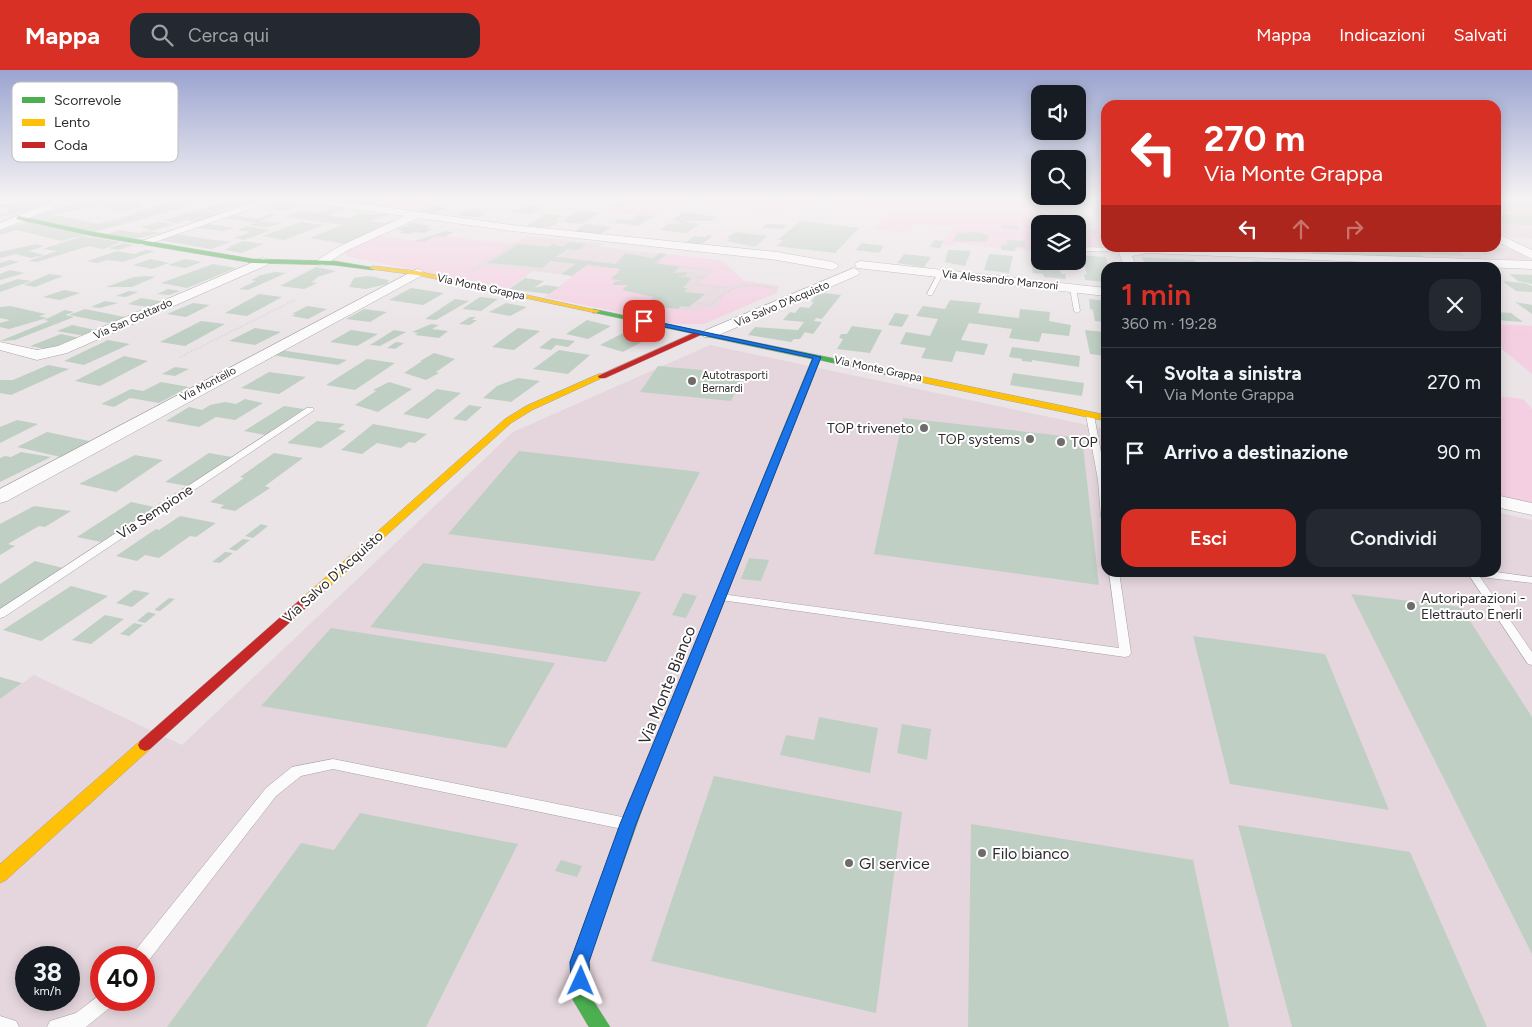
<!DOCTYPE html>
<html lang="it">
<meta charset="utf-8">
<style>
body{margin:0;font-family:Figtree,sans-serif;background:#242831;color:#f1f3f6;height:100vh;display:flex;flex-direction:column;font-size:19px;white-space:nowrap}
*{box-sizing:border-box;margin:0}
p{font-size:16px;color:#9ea1a6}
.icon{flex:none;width:28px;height:28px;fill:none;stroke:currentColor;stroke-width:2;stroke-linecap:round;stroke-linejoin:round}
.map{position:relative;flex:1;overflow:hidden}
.drawer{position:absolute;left:1101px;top:192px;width:400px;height:315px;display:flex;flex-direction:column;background:#171b24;border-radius:15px;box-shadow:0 2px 12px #0003}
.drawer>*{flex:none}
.top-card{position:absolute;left:1101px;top:30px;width:400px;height:152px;border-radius:15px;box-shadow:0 2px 12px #0003;background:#d93025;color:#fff;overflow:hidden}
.fabs{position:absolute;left:1031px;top:15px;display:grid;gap:10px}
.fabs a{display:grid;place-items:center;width:55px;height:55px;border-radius:10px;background:#171b24;box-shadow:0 2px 12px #0003;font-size:25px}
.speed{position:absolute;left:15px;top:876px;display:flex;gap:10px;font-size:25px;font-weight:700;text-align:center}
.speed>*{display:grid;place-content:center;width:65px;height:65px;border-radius:50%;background:#171b24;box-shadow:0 2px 12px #0003;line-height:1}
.speed small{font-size:12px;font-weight:400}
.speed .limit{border:8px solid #d22;background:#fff;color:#111}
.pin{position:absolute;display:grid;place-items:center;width:42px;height:42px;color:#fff;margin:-21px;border-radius:10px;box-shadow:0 2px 8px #0006}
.me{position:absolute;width:55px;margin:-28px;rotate:1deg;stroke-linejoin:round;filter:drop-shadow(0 0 4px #0008)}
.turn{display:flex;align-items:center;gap:18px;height:105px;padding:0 20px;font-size:22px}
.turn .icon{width:65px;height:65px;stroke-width:2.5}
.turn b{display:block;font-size:35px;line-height:42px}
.lanes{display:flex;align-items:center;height:48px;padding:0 20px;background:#0003;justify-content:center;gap:25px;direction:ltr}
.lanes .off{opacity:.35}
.round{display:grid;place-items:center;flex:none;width:52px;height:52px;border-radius:15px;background:#242831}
.head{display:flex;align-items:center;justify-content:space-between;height:85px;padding:0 20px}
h1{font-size:30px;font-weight:600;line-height:38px;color:#d93025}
.action{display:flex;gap:10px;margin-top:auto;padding:10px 20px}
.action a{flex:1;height:58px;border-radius:15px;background:#d93025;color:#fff;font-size:20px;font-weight:600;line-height:58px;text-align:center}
.action a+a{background:#242831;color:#f1f3f6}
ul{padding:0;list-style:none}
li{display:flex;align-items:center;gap:15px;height:70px;padding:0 20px;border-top:1px solid #363941}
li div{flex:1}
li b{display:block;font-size:19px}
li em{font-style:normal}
header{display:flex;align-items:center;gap:30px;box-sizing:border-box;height:70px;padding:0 25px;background:#d93025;color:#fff}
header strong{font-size:24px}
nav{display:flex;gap:28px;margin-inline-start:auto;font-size:18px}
.search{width:350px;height:45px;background:#242831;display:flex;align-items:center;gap:12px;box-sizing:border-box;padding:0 18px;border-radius:15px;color:#9ea1a6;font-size:19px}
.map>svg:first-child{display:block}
.built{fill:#e4d6dc;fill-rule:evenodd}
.green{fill:#f4cfe1}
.building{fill:#c0cfc4}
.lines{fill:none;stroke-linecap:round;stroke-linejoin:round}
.lane-casing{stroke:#a6a2a4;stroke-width:1}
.street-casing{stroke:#a6a2a4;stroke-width:1}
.fast-casing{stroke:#a6a2a4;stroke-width:1}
.slow-casing{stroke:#a6a2a4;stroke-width:1}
.jam-casing{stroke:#a6a2a4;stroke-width:1}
.path{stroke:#c9c6c8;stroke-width:2;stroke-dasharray:0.5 2;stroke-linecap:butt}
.lane{fill:#fcfbfb;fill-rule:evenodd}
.street{fill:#fcfbfb;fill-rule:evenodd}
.fast{fill:#4caf50;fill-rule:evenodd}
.slow{fill:#ffc107;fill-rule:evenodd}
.jam{fill:#c62828;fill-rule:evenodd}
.route{fill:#1a73e8;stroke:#114b97}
.poi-dot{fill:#706c6e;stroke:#fff;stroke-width:2}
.labels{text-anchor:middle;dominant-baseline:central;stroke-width:4;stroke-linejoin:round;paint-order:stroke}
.far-street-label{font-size:11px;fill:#2f2b2d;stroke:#fff}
.far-poi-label{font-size:11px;fill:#2f2b2d;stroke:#fff;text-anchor:start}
.poi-label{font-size:14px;fill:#2f2b2d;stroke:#fff;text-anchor:end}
.street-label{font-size:14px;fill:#2f2b2d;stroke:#fff}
.near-street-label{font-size:16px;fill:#2f2b2d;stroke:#fff}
.near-poi-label{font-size:16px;fill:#2f2b2d;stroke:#fff;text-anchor:start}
.key{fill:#fff;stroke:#c1bfc0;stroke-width:1}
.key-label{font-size:14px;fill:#2f2b2d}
</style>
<header>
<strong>Mappa</strong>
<div class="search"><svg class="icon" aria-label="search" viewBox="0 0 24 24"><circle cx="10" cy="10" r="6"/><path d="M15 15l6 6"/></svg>Cerca qui</div>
<nav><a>Mappa</a><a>Indicazioni</a><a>Salvati</a></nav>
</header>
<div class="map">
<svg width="1532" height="957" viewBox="0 0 1532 957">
<rect width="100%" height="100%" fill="#eae4e7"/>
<path class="built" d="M1496,128H1532V168L1511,167L1496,159V136L1510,137Z
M379,166L424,172L436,166L513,174L527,166L603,174L600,177L722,191L744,211L779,216L776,223L703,254L545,227L574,206L533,201L507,219L347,186ZM556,179L568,181L542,198L489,193ZM361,186L510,212L503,216Z
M1278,178H1510L1529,189L1516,191L1286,185Z
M710,275L1106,359V502H1496V442L1532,450V957H0V629L34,605L182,675L513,362ZM26,888H69V930H26ZM101,888H144V930H101Z"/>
<path class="green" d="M396,128H439L408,142L374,137Z
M629,128H697L686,136L673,141L664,140L654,147L605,141Z
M706,128H1042L1043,154H1040V158H1037V180L1028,181L954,173L952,176L943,175L953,157L915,154L908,163L874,159L890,141L817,133L813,136L789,134L777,144L695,135Z
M1078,159L1099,160L1106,176L1078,175Z
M379,166L424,172L436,166L513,174L465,203L471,204L484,196L533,201L507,219L462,207L455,208L347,186L346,181Z
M670,184L722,191L744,211L779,216L744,213L727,216L700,214L714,200L658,194Z
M587,195L621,199L611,209L625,211H616L612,215H628L622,220L654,227L645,236L696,241L699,238L715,239L722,231L719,230C737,211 753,216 777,220L776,223L703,254H675L545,227Z
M1496,254L1532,256V304L1496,274Z
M1496,326L1523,329L1532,339V433L1496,425Z"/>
<path class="building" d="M69,128H108L118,131L49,146H61L99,154L138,143L133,142L191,128L214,129L94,162L24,147L79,133Z
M135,128L149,129L133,133L146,136L122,142L98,137Z
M239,128H270L264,131L257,130L215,142L201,139Z
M311,128H351L377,132L364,137Z
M30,129L38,138L0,147V144L8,143L6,137L0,138V134Z
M1498,129L1530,130L1532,136L1510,135Z
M285,132L303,134L284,141L268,138Z
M339,136L348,137L327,145L348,148L362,143L378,145L385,143H391L372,151L385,153L393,150L400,151L346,174L310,168L343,155L285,147L301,141L318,143Z
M432,136L447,138L432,144L416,142Z
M528,136L543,138L530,144L511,142Z
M472,139L483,140L478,142L487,143L477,148L457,145Z
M199,140L221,145L196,152L186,150L176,153L164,150Z
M581,141L601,143L581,154L562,152L567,149H563Z
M683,142L705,145L716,147L710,151H687L685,152L699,154L687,163L660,160L669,153L683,154L672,150Z
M270,144L277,145L260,151L282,153L266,158L250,155L257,153L225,148L234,145L257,149Z
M546,144L563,146L556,150L561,151L548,158L526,156Z
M1496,144L1532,146V155L1496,154Z
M638,145L653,146L638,156L613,152L618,149L630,150Z
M800,151L859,158L835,183L776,176L783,170H778Z
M28,152L85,165L61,171L16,160L0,165V159Z
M159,152L173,154L152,161L141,157Z
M301,152L323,155L284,170L262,166Z
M413,153L430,156L426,158L433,159L423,163L415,162L409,164L399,163L404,161L397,160Z
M209,154L235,158L224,161L196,158Z
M586,154L611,157L600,164L573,162Z
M766,154H774L787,155L782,159L762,158Z
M1002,155L1019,156L1018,160L1001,158Z
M248,156L271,160L244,170L234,168L250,162L237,160Z
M120,160L139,163L147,161L162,163L134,169L107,164Z
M446,161L454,162L444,167L436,166L424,172L414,171Z
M736,162L767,166L755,177L727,171L730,169L727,167Z
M957,163L975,162L989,165L986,172L953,171Z
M178,164L200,168L231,172L211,179L159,170Z
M707,165L713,166L701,175L684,174L694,166L705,167Z
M83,166L121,172L103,179L89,176L37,192L28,191L57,181L42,179Z
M934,170L944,171L940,178L930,177Z
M1007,170L1025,171V177H1016L1015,181L1001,180L1002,174L1006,175Z
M243,171L264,174L241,183L224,180L232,177H227Z
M569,172L586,174L578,180L565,179L563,180H568L556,187L616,194L625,183L653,188L659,183L667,184L655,193L680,197L673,203L688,202L685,205L677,206L692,208L683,218H688L684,222L705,224L689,237L681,236L678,239L644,235L654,227L622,220L628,215H612L616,211H625L611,209L621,199L587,195L572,206L561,204L576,194L551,191L542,198L488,193L519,174L548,177L553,174L563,177Z
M124,173L134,175L118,180L108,178Z
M861,173L884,176L879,183L856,180Z
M36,174L44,176L29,181L44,185L31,188L16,184L0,188V182Z
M1307,178H1452L1465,186L1420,184L1429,191L1317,186Z
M146,180L155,181L123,192L106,190L97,193L87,191L117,181L134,184Z
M948,180H955L971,181L965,196L945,192Z
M904,184L931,187L924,197L897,193Z
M989,184L1013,186L1009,203L984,200Z
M1079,185L1106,187L1109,198H1106V212L1085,210L1084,204L1087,205L1083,191H1078Z
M1142,187L1194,190L1199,197L1145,194Z
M151,189L169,193L152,199L133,195Z
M185,189L202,192L185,198L168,195Z
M1030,189L1063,191L1064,193H1059L1061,204H1065L1066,209L1044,207L1043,204L1033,203Z
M10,190L19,192L0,198V193Z
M1251,191L1276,192L1281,198H1256Z
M1219,193L1236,194L1237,198H1221Z
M213,194L236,198L187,218L161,213Z
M316,197L336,201L315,208H318L311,212L317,213L304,219L280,216Z
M10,200L25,203L0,210V204Z
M275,202L286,203L248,220L239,219L256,211L251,210L260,206H257Z
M49,204L63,206L35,217L24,215Z
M1509,204L1532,205V214L1518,211Z
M146,206L155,207L132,217H106L134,207Z
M367,206L377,207V208L389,210L387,214L366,219L349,217L354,208Z
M525,208L544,211L534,218L546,215L559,217L549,224L509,219Z
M18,209L31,211L0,222V215Z
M1502,211L1524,213L1532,216V222L1516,221Z
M411,218L444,223L423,235L389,230Z
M168,219L180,221L169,225L157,224Z
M64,220L80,223L60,230L43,227Z
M129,221L138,222L126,227L116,226Z
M825,223L841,225L822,249L816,248L814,251L822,252L813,264L805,262L800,269H794L791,272L748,265L755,257L798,260L804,252L783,250L790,242L795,243L800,237L809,238L814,232H811L815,226Z
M259,224L282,227L247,246L225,243Z
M480,227L498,229L481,241L462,239Z
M141,228L166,232L153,238L128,234Z
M455,229L469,231L436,250L425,249Z
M1089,229L1106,231V252L1095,251L1093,240L1090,239Z
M950,230L981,233L978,243L1019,248L1020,239L1050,242L1049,251L1071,255L1069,266L1042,263L1039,272L1009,268L1012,259L969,253L961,270L988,274L984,285L956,281L952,292L921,288L926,278L900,274L906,262L930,266L938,249L916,246L923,236L945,239Z
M105,231L118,233L100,238L91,237Z
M1515,232L1532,235V244Z
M193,233L210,235L186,247L167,244Z
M506,233L527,237L510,246L489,242Z
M10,236L46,244L39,246L47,248L9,259L0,257V253L10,250L0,248V237Z
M307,236L327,239L308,249L292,246L296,244H292Z
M85,239L130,248L114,254L69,245Z
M364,239L387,242L370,252L346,249Z
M65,240L74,242L65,245L74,247L15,270L0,271L49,251L44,250Z
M1496,242L1511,243L1523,252L1496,250Z
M895,243L909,245L902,257L888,255Z
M470,247H476L472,250H477L470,255L459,254Z
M587,250L611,256L588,269L566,264Z
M201,251L225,254L185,276L160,272Z
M431,254L439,255L432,259L448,261L439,268L415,265L418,263L412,262Z
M72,255L100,261L85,266L57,261Z
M852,256L882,260L870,283L837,279L843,269L839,268L841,264H847Z
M255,258L281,262L255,275L229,271Z
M518,258L540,261L514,280L492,277Z
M351,260L378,264L357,276L330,272Z
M394,260L406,262L380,276L370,275Z
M1085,260L1103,262L1106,286L1090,284Z
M627,261L649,268L623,282L600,275Z
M61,264L80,268L50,280L30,276Z
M552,268L575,271L568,277L556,275L551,280L539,278Z
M108,270L130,274L84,295L64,291Z
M396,272L404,273L395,279L387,278Z
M1012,277L1080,286L1079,297L1032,290V292L1022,291V289L1009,287Z
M280,280L347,290L338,295L271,285Z
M559,280L590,285L568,304L533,299Z
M434,283L455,289L436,302L439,303L426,310L404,303L422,291H420Z
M124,286L148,291L100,316L75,311Z
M367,289L395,293L355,320L326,315Z
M48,295L69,299L11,325L0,323V310H13Z
M658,296L744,304L731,331L640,322Z
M175,297L189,299L175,306L162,304Z
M269,302L306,307L279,324L241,318Z
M1013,303L1084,313L1082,326L1010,315Z
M518,308L540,311L511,332L483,328L497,316Z
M161,312L189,317L159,333L130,328L114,337L101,334L131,319L143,321Z
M389,312L412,319L378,342L355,335L376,321L373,320Z
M437,319L461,323L428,349L403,344Z
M245,329L263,333L235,350L216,347L199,357L166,351L189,337L202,340L210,335L225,332L236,334Z
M469,335L482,337L466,351L453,349Z
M284,336L304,339L265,365L244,361Z
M903,348L1082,368L1099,515L874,484Z
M17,350L38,354L0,373V357Z
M317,351L345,354L338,359L346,361L321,378L287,373Z
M373,354L427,364L415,373L409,372L401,378L377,373L362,384L341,380Z
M47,362L94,372L65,388L17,377Z
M519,381L700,402L654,491L448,464Z
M21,382L51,387L0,412V388L5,386L11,387Z
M209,383L232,387L188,416L165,412Z
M274,383L303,388L265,416L270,418L235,441L220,438L224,435L210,432L244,408L240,407Z
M135,385L163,390L116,422L79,414Z
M131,432L154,437L101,472L77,467Z
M34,436L71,441L45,457L39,456L8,474L15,476L0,485V454Z
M180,446L216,453L196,467L190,466L159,488L145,485L137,491L116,486L156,459L159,460Z
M261,454L268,456L253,468L245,466Z
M243,469L250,470L236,481L229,479Z
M225,482L233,483L220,493L212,492Z
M749,488L769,490L761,511L741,509Z
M35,491L63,498L0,539V514Z
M423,493L641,522L606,592L370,557Z
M71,516L108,526L41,571L3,560Z
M134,520L150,523L132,537L116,533Z
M683,523L697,526L686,548L672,545Z
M1351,524L1461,537L1532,647V884Z
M169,528L175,529L160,541L154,540Z
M148,542L156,544L145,553L137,551Z
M105,545L124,549L91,574L72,570Z
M134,553L143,555L129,566L120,564Z
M331,558L555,593L506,678L261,636Z
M1193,566L1325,584L1389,740L1230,714Z
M0,607L22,613L0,629Z
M819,647L878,658L870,703L780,685L786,665L814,670Z
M902,654L931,659L927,690L897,683Z
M714,706L902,742L876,943L651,891Z
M360,743L518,774L426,957H167L301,773L334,780Z
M971,754L1193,790L1229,957H968Z
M1238,755L1410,782L1487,957H1292Z
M561,790L582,796L577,807L555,801Z"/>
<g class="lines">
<defs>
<path id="lane" d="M1078,177L1131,178L1134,180L1131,182L1078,181Z
M938,203L943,204L932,225H928L927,224Z
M1073,216L1076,218L1080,241L1077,243L1074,241L1070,218Z
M307,338H313L314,340L4,547L0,548V539Z
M1087,343H1093L1094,345L1106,409V450L1101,447L1098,410L1086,345Z
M1109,502H1119L1131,583L1129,586L1125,587L721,530L716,527L721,524L1119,578Z
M1467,502H1496L1532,507V513L1480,507L1532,582V595L1528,594Z
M333,689L622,747L627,749L629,753L627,757L622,759L333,699L301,706L276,726L146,894H144V888H132L134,882L266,718L292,697Z
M101,924V930H114L112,936L86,957H47L50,951L76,943Z
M0,946L16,951L19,957H0Z"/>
<path id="street" d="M31,128L0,135V129Z
M266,128H282L146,175L142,176L136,173Z
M292,128H320L512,155L777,182L833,192L839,196L833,200L777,190L512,161L419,148L348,180L323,196L319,195L317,192L319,189L340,176L405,146L297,131Z
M49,133L53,134V138L0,160V153Z
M1496,163L1532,180V189L1496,171Z
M1140,178L1532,191V199L1148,183L1132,186L1137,198H1125L1119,183L1121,181Z
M263,188L267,189L269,192L267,195L67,283L37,290L0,280V272L37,280L58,276Z
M861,191L1106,218V226L857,198L855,195L857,192Z
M854,198L860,202L858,205L714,267H704L702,264L704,261Z
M417,199L421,200L423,203L421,206L7,431L0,433V419Z
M1496,425L1532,433V445L1496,437Z"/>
<path id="fast" d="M18,146L93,162L253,189L334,191L376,198L373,200L334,195L253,193L93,166L16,149Z
M593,239L919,306L923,309L919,312L820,290L720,542L718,545H710L708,542L812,289L596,243H593Z
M636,727L642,729L644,734L588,892L591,927L610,957H589L573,930L570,892L628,734L630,729Z"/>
<path id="slow" d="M373,196L417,201L600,241L596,243L417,205L371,199L370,198Z
M599,304H605L606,306L532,340L511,353L309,535H301L299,532L301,529L505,349L526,336Z
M919,306L1106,345V351L916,311V307Z
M714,538L718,539L720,542L644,734L642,739L636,741L630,739L628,734L708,542L710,539Z
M145,669L150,671L152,675L150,679L6,810L0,813V794L140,671Z"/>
<path id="jam" d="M698,261L705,263L605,308H599L598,306Z
M305,528L311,532L309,535L150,679L145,681L140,679L138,675L140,671L301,529Z"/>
</defs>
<use href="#lane" class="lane-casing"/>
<use href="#street" class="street-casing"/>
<use href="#fast" class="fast-casing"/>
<use href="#slow" class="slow-casing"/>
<use href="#jam" class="jam-casing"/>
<path class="path" d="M560,188L576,181
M589,191L602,182
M668,195L710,200
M475,199L519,173
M710,200L695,214L727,218
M678,205L687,206L691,202L695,203L692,206L703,207
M698,233L711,235C734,213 745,213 775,218
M180,287L295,230"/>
<use href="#lane" class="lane"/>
<use href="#street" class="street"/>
<use href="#fast" class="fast"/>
<use href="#slow" class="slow"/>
<use href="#jam" class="jam"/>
</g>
<linearGradient id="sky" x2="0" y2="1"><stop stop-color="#9ba4d0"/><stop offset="0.49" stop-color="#f6f3f4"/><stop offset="1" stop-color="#f6f3f4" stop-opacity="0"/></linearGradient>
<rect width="1532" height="262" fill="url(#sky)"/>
<path class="route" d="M644,249L821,287L636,754L589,892L590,911L587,918L581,920L574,918L571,911L570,892L620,754L813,288L641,252L640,251Z"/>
<g class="poi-dot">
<circle cx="692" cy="311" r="5"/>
<circle cx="924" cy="358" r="5"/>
<circle cx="1030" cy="369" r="5"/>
<circle cx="1061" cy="372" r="5"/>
<circle cx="1411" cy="536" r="5"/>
<circle cx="982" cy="783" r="5"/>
<circle cx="849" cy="793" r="5"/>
</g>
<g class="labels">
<g class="far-street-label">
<text transform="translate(1000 210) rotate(6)">Via Alessandro Manzoni</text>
<text transform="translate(481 217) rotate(12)">Via Monte Grappa</text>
<text transform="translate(782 234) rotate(-23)">Via Salvo D'Acquisto</text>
<text transform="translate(133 249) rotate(-24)">Via San Gottardo</text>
<text transform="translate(878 299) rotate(12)">Via Monte Grappa</text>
<text transform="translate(208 314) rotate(-28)">Via Montello</text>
</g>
<g class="far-poi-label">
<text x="702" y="305">Autotrasporti<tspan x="702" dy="13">Bernardi</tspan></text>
</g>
<g class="poi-label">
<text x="914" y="358">TOP triveneto</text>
<text x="1020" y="369">TOP systems</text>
<text x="1071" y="372" text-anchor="start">TOP</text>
<text x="1421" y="528" text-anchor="start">Autoriparazioni -<tspan x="1421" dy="16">Elettrauto Enerli</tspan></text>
</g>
<g class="street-label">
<text transform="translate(155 442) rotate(-33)">Via Sempione</text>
<text transform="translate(333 507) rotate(-42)">Via Salvo D'Acquisto</text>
</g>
<g class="near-street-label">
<text transform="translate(667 615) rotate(-68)">Via Monte Bianco</text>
</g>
<g class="near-poi-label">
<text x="992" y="783">Filo bianco</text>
<text x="859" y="793">Gl service</text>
</g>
</g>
<rect x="12" y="12" width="166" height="80" rx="8" class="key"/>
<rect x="22" y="27" width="23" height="6" fill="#4caf50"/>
<rect x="22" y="49" width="23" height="7" fill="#ffc107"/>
<rect x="22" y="72" width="23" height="6" fill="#c62828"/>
<g class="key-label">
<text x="54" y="35">Scorrevole</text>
<text x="54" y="57">Lento</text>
<text x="54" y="80">Coda</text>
</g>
</svg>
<div class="fabs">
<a><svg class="icon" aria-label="sound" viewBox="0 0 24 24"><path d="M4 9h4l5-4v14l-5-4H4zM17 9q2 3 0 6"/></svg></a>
<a><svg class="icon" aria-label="search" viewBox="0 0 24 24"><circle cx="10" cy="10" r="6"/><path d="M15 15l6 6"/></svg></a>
<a><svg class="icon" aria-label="layers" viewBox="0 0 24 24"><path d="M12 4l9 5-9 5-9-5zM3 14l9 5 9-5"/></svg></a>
</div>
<div class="speed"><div>38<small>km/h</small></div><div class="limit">40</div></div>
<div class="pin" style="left:644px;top:251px;background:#d93025"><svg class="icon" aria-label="arrive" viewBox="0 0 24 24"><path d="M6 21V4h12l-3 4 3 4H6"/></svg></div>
<svg class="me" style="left:581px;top:911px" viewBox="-20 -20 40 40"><path d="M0-17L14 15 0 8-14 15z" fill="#1a73e8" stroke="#fff" stroke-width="4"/></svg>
<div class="top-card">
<div class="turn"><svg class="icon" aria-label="left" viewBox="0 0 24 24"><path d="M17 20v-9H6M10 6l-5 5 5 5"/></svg><div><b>270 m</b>Via Monte Grappa</div></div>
<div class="lanes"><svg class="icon" aria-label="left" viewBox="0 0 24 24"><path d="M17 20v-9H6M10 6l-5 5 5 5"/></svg><svg class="icon off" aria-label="ahead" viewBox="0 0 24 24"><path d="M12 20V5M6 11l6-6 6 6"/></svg><svg class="icon off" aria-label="right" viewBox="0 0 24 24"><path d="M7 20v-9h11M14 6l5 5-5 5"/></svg></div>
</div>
<section class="drawer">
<div class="head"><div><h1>1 min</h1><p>360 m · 19:28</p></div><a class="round"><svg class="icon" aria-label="close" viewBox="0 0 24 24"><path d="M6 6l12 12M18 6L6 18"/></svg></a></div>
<ul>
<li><svg class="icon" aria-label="left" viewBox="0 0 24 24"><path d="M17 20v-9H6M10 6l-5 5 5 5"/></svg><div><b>Svolta a sinistra</b><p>Via Monte Grappa</p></div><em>270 m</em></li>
<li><svg class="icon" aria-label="arrive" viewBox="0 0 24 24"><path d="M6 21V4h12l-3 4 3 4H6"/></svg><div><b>Arrivo a destinazione</b></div><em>90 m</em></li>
</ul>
<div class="action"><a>Esci</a><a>Condividi</a></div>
</section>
</div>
